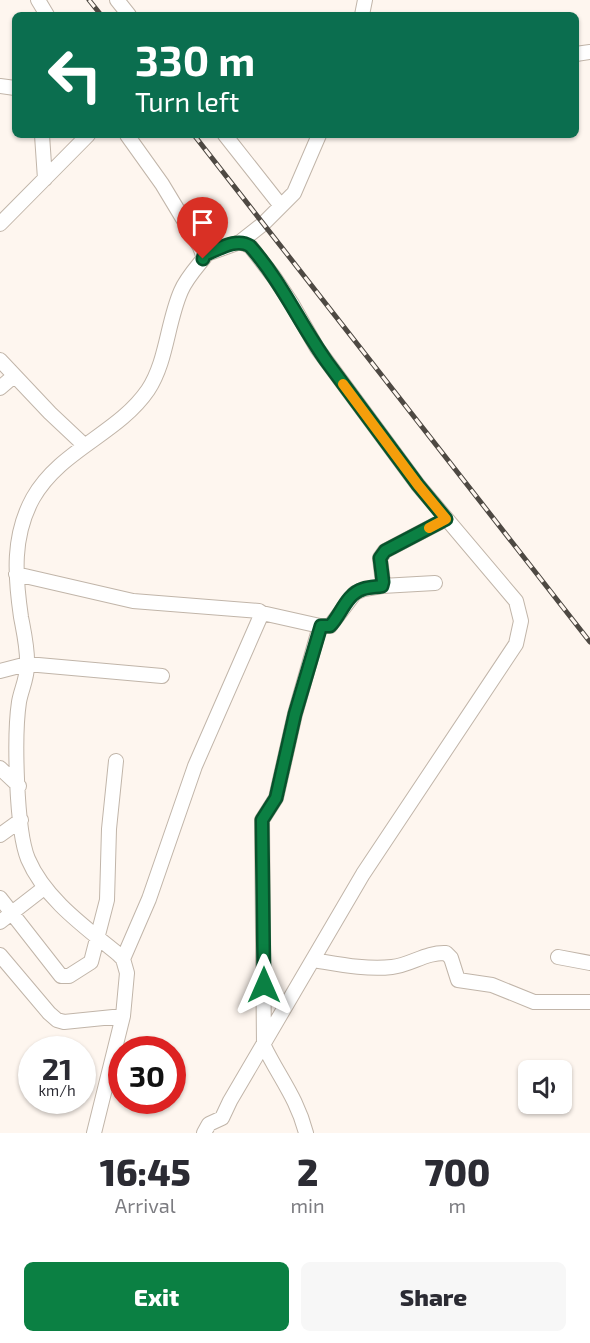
<!DOCTYPE html>
<style>
body{margin:0;font-family:"Exo 2",sans-serif;background:#f7f7f7;color:#2b2b33;height:100vh;display:flex;flex-direction:column;font-size:22px;white-space:nowrap}
*{box-sizing:border-box;margin:0}
p{font-size:20px;color:#7c7c81}
.icon{flex:none;width:33px;height:33px;fill:none;stroke:currentColor;stroke-width:2;stroke-linecap:round;stroke-linejoin:round}
.map{position:relative;height:1133px;overflow:hidden}
.sheet{display:flex;flex-direction:column;background:#fff;flex:1}
.sheet>*{flex:none}
.banner{position:absolute;left:12px;top:12px;width:567px;height:126px;border-radius:9px;box-shadow:0 2px 4px #0004;background:#0b6e4f;color:#fff;overflow:hidden}
.fabs{position:absolute;left:518px;top:1060px;display:grid;gap:12px}
.fabs a{display:grid;place-items:center;width:54px;height:54px;border-radius:9px;background:#fff;box-shadow:0 2px 4px #0004;font-size:30px}
.speed{position:absolute;left:18px;top:1036px;display:flex;gap:12px;font-size:30px;font-weight:700;text-align:center}
.speed>*{display:grid;place-content:center;width:78px;height:78px;border-radius:50%;background:#fff;box-shadow:0 2px 4px #0004;line-height:1}
.speed small{font-size:15px;font-weight:400}
.speed .limit{border:9px solid #d22;background:#fff;color:#111}
.pin{position:absolute;display:grid;place-items:center;width:51px;height:51px;color:#fff;margin:-62px -26px;border-radius:50% 50% 50% 0;rotate:-45deg;box-shadow:0 0 6px #0007}
.pin .icon{rotate:45deg}
.me{position:absolute;width:66px;margin:-33px;rotate:0deg;stroke-linejoin:round;filter:drop-shadow(0 0 4px #0008)}
.turn{display:flex;align-items:center;gap:21px;height:126px;padding:0 24px;font-size:27px}
.turn .icon{width:78px;height:78px;stroke-width:2.5}
.turn b{display:block;font-size:42px;line-height:51px}
.eta{display:flex;justify-content:space-evenly;align-items:center;height:102px;text-align:center}
.eta b{font-size:36px;font-weight:800;line-height:42px}
.cta{display:flex;gap:12px;margin-top:auto;padding:12px 24px}
.cta a{flex:1;height:69px;border-radius:9px;background:#0b8043;color:#fff;font-size:24px;font-weight:800;line-height:69px;text-align:center}
.cta a+a{background:#f7f7f7;color:#2b2b33}
.map>svg:first-child{display:block}
.lines{fill:none;stroke-linecap:round;stroke-linejoin:round}
.minor-casing{stroke:#c1b5a9;stroke-width:16}
.minor{stroke:#fff;stroke-width:14}
.rail-casing{stroke:#4e4943;stroke-width:5}
.rail{stroke:#fef6ef;stroke-width:3;stroke-dasharray:9;stroke-linecap:butt}
.route-casing{stroke:#07532c;stroke-width:15}
.route{stroke:#0b8043;stroke-width:10}
.slow{stroke:#f59e0b;stroke-width:10}
</style>
<div class="map">
<svg width="590" height="1133" viewBox="0 0 590 1133">
<rect width="100%" height="100%" fill="#fef6ef"/>
<g class="lines">
<defs>
<path id="minor" d="M38,0L47,15
M117,0L129,15
M362,15L365,0
M576,54L590,52
M0,86L15,88
M42,135L45,179
M225,135L281,206
M0,224L88,135
M240,242L263,224L294,193L319,135
M0,360L50,413L84,445
M0,388L14,376
M16,574L133,601L259,611L262,613L195,766L149,899L123,959
M382,586L435,583
M262,613L320,626H330L355,593L364,589L382,586L383,583L380,558L385,551L446,519
M0,671L27,664L162,676
M0,768L19,786
M0,835L21,820
M0,898L61,976H69L91,962L107,900L109,829L116,761
M0,922L44,888
M0,955L49,1013L57,1020L64,1022L123,1016
M558,957L590,963
M313,960C338,964 366,970 392,967C411,965 426,952 446,953L451,958L458,980L492,985L534,1002H590
M94,1133L123,1016L127,973L123,959L118,954C85,927 45,899 28,859C16,830 14,735 19,702C21,690 27,679 27,666C28,650 24,633 21,617C15,576 12,536 33,498C60,450 118,434 148,390C167,361 167,323 181,291C186,279 196,268 204,258L200,247L162,184L127,135
M204,1133L209,1124L222,1118L230,1101L363,874L516,644L521,621L516,601L418,485L317,348L292,304L274,277L250,246L240,242L204,255
M306,1133C297,1098 279,1077 264,1046L262,820L276,798L295,714L320,626"/>
</defs>
<use href="#minor" class="minor-casing"/>
<use href="#minor" class="minor"/>
<defs>
<path id="rail" d="M89,0L101,15
M194,135L590,642"/>
</defs>
<use href="#rail" class="rail-casing"/>
<use href="#rail" class="rail"/>
</g>
<g class="lines">
<defs>
<path id="route" d="M203,259L204,255C218,250 236,237 250,246C281,281 300,324 327,362L418,485L446,519L385,551L380,558L383,582L382,586C376,587 369,587 363,589C346,594 341,615 330,626H321L295,714L276,798L262,820L264,985"/>
</defs>
<use href="#route" class="route-casing"/>
<use href="#route" class="route"/>
<path class="slow" d="M343,384L418,485L446,519L429,528"/>
</g>
</svg>
<div class="fabs">
<a><svg class="icon" aria-label="sound" viewBox="0 0 24 24"><path d="M4 9h4l5-4v14l-5-4H4zM17 9q2 3 0 6"/></svg></a>
</div>
<div class="speed"><div>21<small>km/h</small></div><div class="limit">30</div></div>
<div class="pin" style="left:203px;top:259px;background:#d93025"><svg class="icon" aria-label="arrive" viewBox="0 0 24 24"><path d="M6 21V4h12l-3 4 3 4H6"/></svg></div>
<svg class="me" style="left:264px;top:985px" viewBox="-20 -20 40 40"><path d="M0-17L14 15 0 8-14 15z" fill="#0b8043" stroke="#fff" stroke-width="4"/></svg>
<div class="banner">
<div class="turn"><svg class="icon" aria-label="left" viewBox="0 0 24 24"><path d="M17 20v-9H6M10 6l-5 5 5 5"/></svg><div><b>330 m</b>Turn left</div></div>
</div>
</div>
<section class="sheet">
<div class="eta">
<div><b>16:45</b><p>Arrival</p></div>
<div><b>2</b><p>min</p></div>
<div><b>700</b><p>m</p></div>
</div>
<div class="cta"><a>Exit</a><a>Share</a></div>
</section>
